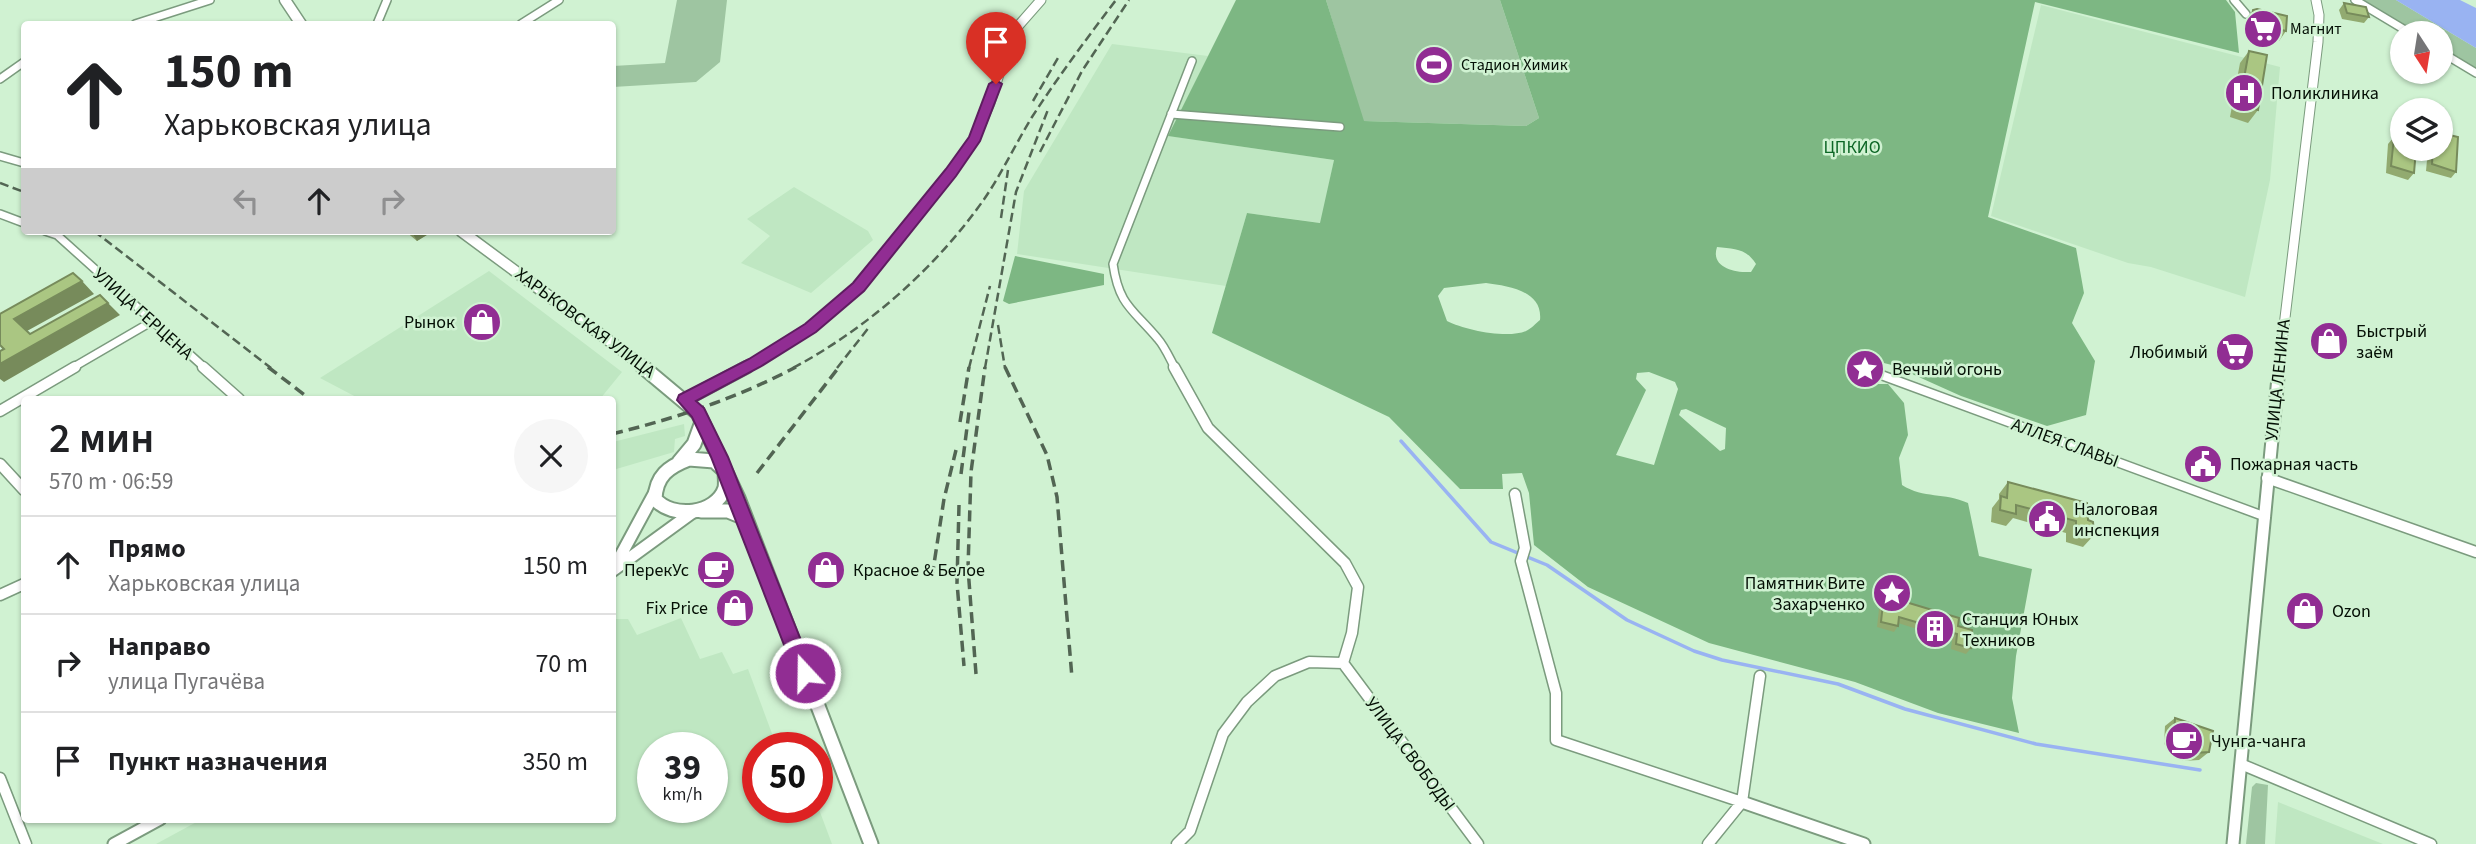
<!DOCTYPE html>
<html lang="ru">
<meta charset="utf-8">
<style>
body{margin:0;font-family:"Source Sans 3",sans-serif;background:#f6f6f6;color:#202124;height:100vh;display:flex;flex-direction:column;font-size:26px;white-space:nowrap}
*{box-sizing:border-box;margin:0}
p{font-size:23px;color:#757577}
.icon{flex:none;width:38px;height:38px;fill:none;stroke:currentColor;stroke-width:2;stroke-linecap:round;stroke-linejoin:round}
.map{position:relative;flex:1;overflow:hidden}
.side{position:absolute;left:21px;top:396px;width:595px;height:427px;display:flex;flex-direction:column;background:#fff;border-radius:7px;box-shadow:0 2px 5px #0004}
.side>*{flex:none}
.guide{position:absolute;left:21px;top:21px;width:595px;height:214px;border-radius:7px;box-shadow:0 2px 5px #0004;background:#fff;color:#202124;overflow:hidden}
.needle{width:46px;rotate:168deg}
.buttons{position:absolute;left:2390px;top:21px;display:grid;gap:14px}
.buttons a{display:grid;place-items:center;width:63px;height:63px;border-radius:50%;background:#fff;box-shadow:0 2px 5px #0004;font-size:35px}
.speed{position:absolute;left:637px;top:732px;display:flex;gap:14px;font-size:35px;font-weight:700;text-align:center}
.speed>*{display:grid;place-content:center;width:91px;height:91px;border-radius:50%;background:#fff;box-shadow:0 2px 5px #0004;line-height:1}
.speed small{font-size:18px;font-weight:400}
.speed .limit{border:10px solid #d22;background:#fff;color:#111}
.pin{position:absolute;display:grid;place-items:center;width:60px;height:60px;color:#fff;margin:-72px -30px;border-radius:50% 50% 50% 0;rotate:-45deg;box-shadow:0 0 7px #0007}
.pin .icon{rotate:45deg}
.me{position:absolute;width:77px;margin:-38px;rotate:339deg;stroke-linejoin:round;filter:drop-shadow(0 0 5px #0008)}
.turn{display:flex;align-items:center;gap:24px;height:147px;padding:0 28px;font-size:32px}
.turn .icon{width:91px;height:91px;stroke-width:2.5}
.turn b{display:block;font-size:49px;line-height:60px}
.lanes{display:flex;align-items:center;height:66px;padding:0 28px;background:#0003;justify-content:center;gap:35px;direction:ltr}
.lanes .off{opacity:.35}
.round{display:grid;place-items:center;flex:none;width:74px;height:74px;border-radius:37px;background:#f6f6f6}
.summary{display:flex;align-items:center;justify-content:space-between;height:119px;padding:0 28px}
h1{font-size:42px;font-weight:600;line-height:52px}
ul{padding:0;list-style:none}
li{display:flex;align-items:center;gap:21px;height:98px;padding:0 28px;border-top:2px solid #e0e0e0}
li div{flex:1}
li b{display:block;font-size:26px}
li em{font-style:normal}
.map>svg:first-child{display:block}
.built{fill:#bfe7c2;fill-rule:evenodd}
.green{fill:#9ec5a1}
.forest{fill:#7db783;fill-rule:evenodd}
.water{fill:#99b3f2}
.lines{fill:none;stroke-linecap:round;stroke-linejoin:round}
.stream{stroke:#99b3f2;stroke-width:3.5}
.pedestrian-casing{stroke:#7b9b7e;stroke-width:11}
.minor-far1-casing{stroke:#7b9b7e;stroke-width:10}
.minor-casing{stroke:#7b9b7e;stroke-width:13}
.tertiary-far1-casing{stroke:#7b9b7e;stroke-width:11}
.tertiary-casing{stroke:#7b9b7e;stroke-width:15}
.secondary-far1-casing{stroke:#7b9b7e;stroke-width:13}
.secondary-casing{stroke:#7b9b7e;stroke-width:17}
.pedestrian{stroke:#fff;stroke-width:8}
.minor-far1{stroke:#fff;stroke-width:7}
.minor{stroke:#fff;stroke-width:10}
.tertiary-far1{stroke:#fff;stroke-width:9}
.tertiary{stroke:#fff;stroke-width:11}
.secondary-far1{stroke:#fff;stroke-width:10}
.secondary{stroke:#fff;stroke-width:13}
.rail-far1{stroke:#526553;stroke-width:2.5;stroke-dasharray:9 4.5;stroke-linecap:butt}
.rail{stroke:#526553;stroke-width:3.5;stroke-dasharray:11 6;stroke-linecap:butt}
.wall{fill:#92aa70}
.shaded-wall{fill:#778b5b}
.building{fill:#aac682;stroke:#778b5b;stroke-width:2}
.route{fill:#912d93;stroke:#5e1d60;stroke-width:2}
.labels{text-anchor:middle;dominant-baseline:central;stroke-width:5;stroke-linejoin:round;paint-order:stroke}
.far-poi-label{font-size:16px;fill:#040f05;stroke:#d0f2d2;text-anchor:start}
.poi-label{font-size:18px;fill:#040f05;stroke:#d0f2d2;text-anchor:start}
.park-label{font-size:18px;fill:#0c6625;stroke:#d0f2d2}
.street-label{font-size:18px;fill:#040f05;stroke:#d0f2d2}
</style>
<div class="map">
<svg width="2476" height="844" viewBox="0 0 2476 844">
<rect width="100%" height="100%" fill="#d0f2d2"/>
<path class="built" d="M2041,5L2280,67L2270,180L2245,297L2151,267L2128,263L1991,216Z
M1112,44L1208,56L1169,136L1334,160L1321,223L1247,213L1226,286L1017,254L1024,191Z
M794,187L868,231L873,240L811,293L741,263L770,236L747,219Z
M489,271L622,372L600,399H360L320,378Z
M684,424L685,436L675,439L674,452L613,470V442Z
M681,618L700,659L722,652L733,674L748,669L777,747H758V807H817V804L832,844H156L202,819H612L613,619H628L637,635ZM712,747V807H653V747Z
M2278,802L2383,844H2275Z"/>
<path class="green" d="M677,0H727L720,62L696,82L613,87V66L665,63Z
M1326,0H1500L1539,118L1526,126L1363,121Z
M2360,0H2396L2476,48V69L2441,48V33H2417Z
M2256,783L2268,785L2265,844H2246L2252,787Z"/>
<path class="forest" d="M1236,0H1326L1364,121L1526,126L1539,118L1500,0H2226L2235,12L2239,53L2035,2L1988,217L2076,248L2084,293L2072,323L2095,361L2086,415L2047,426L1961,396L1892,365L1859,357L1850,363C1850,385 1872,384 1888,384L1904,403L1908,435L1899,458L1902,485C1924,499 1944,492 1968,503L1979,556L2032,569L2016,656L2012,698L2019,733L1938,713L1855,682L1709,643L1588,587L1534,545L1529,493L1522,473L1502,474L1503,489H1460L1389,417L1212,333L1247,213L1320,223L1334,160L1168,136ZM1717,247C1734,249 1746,248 1756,264L1751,272C1736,273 1710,268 1717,247ZM1486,283C1509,286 1543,291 1540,320C1536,323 1531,329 1526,331C1507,339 1465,330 1447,321L1438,296L1444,288ZM1649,372L1675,382L1678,389L1654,465L1616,455L1646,390L1636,379L1637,373ZM1686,409L1726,428L1725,449L1720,451L1679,415L1681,410Z
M1015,256L1104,274V285L1009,304L1003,301Z"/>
<path class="water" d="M2396,0H2460L2476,8V48Z"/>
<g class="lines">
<path class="stream" d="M1401,441L1491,542L1547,565L1627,620L1694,651L1722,660L1838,684L1905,709L2036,744L2200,770"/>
<defs>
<path id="pedestrian" d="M1865,369L2266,517"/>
<path id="minor-far1" d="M2234,0L2246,14
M2355,0L2410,33
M135,24L210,0
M377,24L387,0
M521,24L559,0
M2441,52L2476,73
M0,79L24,62
M1171,114L1340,127
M0,156L24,163
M0,214L24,223
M45,231L57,235L205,368
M72,368L151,322
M1175,368C1170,359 1165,347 1158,339C1133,309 1119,306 1113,264L1192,61"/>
<path id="minor" d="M203,367L239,399
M1174,367L1208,428L1345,563L1358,587L1352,633L1343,663L1309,662L1275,676L1247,702L1223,734L1190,831L1177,844
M0,411L75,367
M0,464L24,490
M2267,478L2476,552
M1515,494L1525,548L1521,561L1556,693V740L1742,802
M0,595L24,584
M1343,663L1478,844
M2243,765L2431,844
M0,778L26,844
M1708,844L1742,802L1760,676"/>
<path id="tertiary-far1" d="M744,368L811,328L858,287L951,172L975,138L990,103L1012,33L1041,0
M2279,368L2318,42L2319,15L2316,0"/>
<path id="tertiary" d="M685,400L747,367
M615,566L655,492
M612,571L693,512
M1742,802L1864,844
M114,844L160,819
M2233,844L2279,367"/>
<path id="secondary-far1" d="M285,0L301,24
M461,231L646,368"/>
<path id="secondary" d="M643,367L698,413L738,498L871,844
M689,459L714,461L725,471C725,476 726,483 725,488C716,515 672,519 655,499C656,476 668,467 689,459Z
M679,462L694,444L702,422
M701,511H728L745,518"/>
</defs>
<use href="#pedestrian" class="pedestrian-casing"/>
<use href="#minor-far1" class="minor-far1-casing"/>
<use href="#minor" class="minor-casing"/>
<use href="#tertiary-far1" class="tertiary-far1-casing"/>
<use href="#tertiary" class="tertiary-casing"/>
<use href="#secondary-far1" class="secondary-far1-casing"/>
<use href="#secondary" class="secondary-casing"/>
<use href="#pedestrian" class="pedestrian"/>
<use href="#minor-far1" class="minor-far1"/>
<use href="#minor" class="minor"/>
<use href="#tertiary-far1" class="tertiary-far1"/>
<use href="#tertiary" class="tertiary"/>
<use href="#secondary-far1" class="secondary-far1"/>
<use href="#secondary" class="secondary"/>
<path class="rail-far1" d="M1033,101L1058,58
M1040,152L1082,71L1129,0
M0,183L24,192
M1001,218L1008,170
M94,231L271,368
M998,325L1005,368
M793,368C864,330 929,274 977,209C999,180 1013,148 1032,117C1058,77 1087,38 1116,0
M837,368L870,326
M969,368L990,286
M985,368L1016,192L1049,107"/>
<path class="rail" d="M268,367L310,399
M1005,367L1047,455L1057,497L1072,678
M960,422L969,367
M612,434C677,418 737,398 796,367
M757,473L839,367
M961,474L969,412
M959,505L957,583L964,666
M932,577L944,499L956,450
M976,674L968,568L971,472L985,367"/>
</g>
<path class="wall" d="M2344,3L2369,17L2364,23L2342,19L2339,10Z
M2253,10L2286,31L2279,41L2245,32L2246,20Z
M2249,51L2258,110L2248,123L2230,117L2240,63Z
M2394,137L2414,173L2408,180L2386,173L2388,144Z
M2428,149H2441L2456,172L2451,178L2426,171Z
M405,231H429L430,233L417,241Z
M2008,482L2088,520L2094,535L2083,547L2066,542V533L2013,518L2006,526L1991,522L1992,508L1999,499V494Z
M1899,600L1958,626L1971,648L1966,654L1951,649L1952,640L1898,623V626L1894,632L1877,627L1879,609L1883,603L1895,607Z
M2175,718L2209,752L2199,760L2183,761L2164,744L2165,726Z"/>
<path class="shaded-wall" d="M418,231H429L430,233L417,241L413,234Z
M82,281L94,294L27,331L14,319Z
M108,303L120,315L4,382L0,379V364Z"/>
<path class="building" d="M2344,3L2366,7L2369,17L2347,13Z
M2257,9L2287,16L2286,31L2251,23L2253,10Z
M2249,51L2267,55L2258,110L2239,105Z
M2441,133L2458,137L2456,172L2432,164L2433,149H2441Z
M2394,137L2403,140V149H2416L2414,173L2391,166Z
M408,231H418L413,234Z
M73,273L82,281L14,319L30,334L100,295L108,303L0,364V351L4,349L0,345V314Z
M2008,482L2087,503L2088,520L2093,522L2094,535L2076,530V521L2016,505V514L2000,510L2001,496L2007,498Z
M1899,600L1959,618L1958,626L1972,630L1971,648L1956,644L1957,634L1899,617L1898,626L1881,622L1883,603L1899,608Z
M2175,718L2213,731L2209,752L2193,753L2174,736Z"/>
<path class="route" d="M996,80L1002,84L980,141L956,176L864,291L816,332L760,367L696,401L704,408L728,457L814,673L811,679L805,681L798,679L795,673L711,457L692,417L677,400L679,395L749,359L805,324L853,283L946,169L969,137L989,84Z"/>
<defs>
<symbol id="supermarket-disc" viewBox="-11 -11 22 22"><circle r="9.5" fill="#912d93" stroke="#d0f2d2"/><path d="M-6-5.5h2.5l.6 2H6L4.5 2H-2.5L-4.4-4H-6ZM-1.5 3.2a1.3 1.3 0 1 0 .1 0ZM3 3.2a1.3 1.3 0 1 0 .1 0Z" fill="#fff"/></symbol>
<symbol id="stadium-disc" viewBox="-11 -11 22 22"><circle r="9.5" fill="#912d93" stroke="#d0f2d2"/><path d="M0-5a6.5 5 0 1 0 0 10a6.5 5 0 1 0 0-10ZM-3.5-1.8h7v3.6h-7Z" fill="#fff"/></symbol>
<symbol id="hospital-disc" viewBox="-11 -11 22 22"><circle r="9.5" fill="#912d93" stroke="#d0f2d2"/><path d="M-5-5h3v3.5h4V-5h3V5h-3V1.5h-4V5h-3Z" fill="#fff"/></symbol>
<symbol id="shop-disc" viewBox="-11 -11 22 22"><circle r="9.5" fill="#912d93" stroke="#d0f2d2"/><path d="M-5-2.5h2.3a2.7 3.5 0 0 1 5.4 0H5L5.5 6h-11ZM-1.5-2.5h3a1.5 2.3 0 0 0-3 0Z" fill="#fff"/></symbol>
<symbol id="sight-disc" viewBox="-11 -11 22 22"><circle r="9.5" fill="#912d93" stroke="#d0f2d2"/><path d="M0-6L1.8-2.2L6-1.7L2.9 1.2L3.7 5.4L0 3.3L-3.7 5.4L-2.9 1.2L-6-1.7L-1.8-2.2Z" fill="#fff"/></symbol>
<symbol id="civic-disc" viewBox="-11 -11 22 22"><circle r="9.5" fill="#912d93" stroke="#d0f2d2"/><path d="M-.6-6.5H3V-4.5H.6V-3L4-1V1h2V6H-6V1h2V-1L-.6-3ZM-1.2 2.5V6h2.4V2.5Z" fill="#fff"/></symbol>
<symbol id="cafe-disc" viewBox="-11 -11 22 22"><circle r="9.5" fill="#912d93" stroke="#d0f2d2"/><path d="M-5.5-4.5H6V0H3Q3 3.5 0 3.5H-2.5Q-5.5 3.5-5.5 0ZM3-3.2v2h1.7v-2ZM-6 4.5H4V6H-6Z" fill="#fff"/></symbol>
<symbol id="building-disc" viewBox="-11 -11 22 22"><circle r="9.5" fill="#912d93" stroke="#d0f2d2"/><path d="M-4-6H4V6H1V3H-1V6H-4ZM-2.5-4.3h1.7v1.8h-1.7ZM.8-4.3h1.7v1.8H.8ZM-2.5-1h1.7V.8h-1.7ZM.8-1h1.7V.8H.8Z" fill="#fff"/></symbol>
</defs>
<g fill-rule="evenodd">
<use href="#supermarket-disc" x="2241" y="7" width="44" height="44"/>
<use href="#stadium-disc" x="1412" y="43" width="44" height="44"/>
<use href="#hospital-disc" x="2222" y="71" width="44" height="44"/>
<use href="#shop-disc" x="460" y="300" width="44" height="44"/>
<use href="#shop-disc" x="2307" y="319" width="44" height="44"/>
<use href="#supermarket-disc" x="2213" y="330" width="44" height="44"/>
<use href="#sight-disc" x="1843" y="347" width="44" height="44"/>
<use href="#civic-disc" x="2181" y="442" width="44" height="44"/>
<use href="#civic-disc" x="2025" y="497" width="44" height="44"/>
<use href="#cafe-disc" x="694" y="548" width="44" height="44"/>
<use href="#shop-disc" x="804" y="548" width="44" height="44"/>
<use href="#sight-disc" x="1870" y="571" width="44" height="44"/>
<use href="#shop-disc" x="713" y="586" width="44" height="44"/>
<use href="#shop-disc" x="2283" y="589" width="44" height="44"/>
<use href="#building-disc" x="1913" y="607" width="44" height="44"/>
<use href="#cafe-disc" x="2162" y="719" width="44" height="44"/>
</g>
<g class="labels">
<g class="far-poi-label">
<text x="2290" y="29">Магнит</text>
<text x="1461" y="65">Стадион Химик</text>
</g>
<g class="poi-label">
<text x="2271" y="93">Поликлиника</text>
<text x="455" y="322" text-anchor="end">Рынок</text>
<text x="2356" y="331">Быстрый<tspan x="2356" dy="21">заём</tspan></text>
<text x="2208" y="352" text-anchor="end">Любимый</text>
<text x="1892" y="369">Вечный огонь</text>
<text x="2230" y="464">Пожарная часть</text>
<text x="2074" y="509">Налоговая<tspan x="2074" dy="21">инспекция</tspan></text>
<text x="689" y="570" text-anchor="end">ПерекУс</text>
<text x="853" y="570">Красное &amp; Белое</text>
<text x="1865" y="583" text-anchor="end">Памятник Вите<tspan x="1865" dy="21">Захарченко</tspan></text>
<text x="708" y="608" text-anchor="end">Fix Price</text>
<text x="2332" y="611">Ozon</text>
<text x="1962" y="619">Станция Юных<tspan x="1962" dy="21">Техников</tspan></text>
<text x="2211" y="741">Чунга-чанга</text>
</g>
<g class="park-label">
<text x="1852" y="147">ЦПКИО</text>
</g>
<g class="street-label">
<text transform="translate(143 314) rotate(42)">УЛИЦА ГЕРЦЕНА</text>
<text transform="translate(585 323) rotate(37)">ХАРЬКОВСКАЯ УЛИЦА</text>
<text transform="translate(2278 380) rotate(-84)">УЛИЦА ЛЕНИНА</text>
<text transform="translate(2065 443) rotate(20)">АЛЛЕЯ СЛАВЫ</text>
<text transform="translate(1410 754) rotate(53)">УЛИЦА СВОБОДЫ</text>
</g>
</g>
</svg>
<div class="buttons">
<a><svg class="needle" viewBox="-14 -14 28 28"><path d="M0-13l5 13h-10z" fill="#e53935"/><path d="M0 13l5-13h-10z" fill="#757577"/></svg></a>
<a><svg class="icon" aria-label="layers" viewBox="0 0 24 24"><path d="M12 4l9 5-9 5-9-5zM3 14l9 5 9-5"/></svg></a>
</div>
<div class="speed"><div>39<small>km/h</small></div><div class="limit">50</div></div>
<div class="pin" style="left:996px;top:84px;background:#d93025"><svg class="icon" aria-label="arrive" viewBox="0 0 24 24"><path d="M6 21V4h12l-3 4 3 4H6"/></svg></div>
<svg class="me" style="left:805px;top:673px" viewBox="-20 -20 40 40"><circle r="17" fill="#912d93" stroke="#fff" stroke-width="3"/><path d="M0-11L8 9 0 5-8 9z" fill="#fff"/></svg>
<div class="guide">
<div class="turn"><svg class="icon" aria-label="ahead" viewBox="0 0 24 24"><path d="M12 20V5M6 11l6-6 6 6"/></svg><div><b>150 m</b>Харьковская улица</div></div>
<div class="lanes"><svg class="icon off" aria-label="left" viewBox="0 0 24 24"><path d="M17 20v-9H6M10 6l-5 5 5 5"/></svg><svg class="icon" aria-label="ahead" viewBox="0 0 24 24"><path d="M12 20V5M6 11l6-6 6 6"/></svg><svg class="icon off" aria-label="right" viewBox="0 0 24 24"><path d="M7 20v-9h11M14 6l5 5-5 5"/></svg></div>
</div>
<section class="side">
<div class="summary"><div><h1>2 мин</h1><p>570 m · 06:59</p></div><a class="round"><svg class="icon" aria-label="close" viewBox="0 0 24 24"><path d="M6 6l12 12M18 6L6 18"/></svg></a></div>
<ul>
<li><svg class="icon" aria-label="ahead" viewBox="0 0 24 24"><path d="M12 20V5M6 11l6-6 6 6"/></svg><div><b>Прямо</b><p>Харьковская улица</p></div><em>150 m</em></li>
<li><svg class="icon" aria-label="right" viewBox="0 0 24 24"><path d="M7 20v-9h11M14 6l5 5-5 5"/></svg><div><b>Направо</b><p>улица Пугачёва</p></div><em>70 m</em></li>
<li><svg class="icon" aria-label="arrive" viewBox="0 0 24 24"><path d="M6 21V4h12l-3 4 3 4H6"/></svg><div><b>Пункт назначения</b></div><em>350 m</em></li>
</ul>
</section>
</div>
